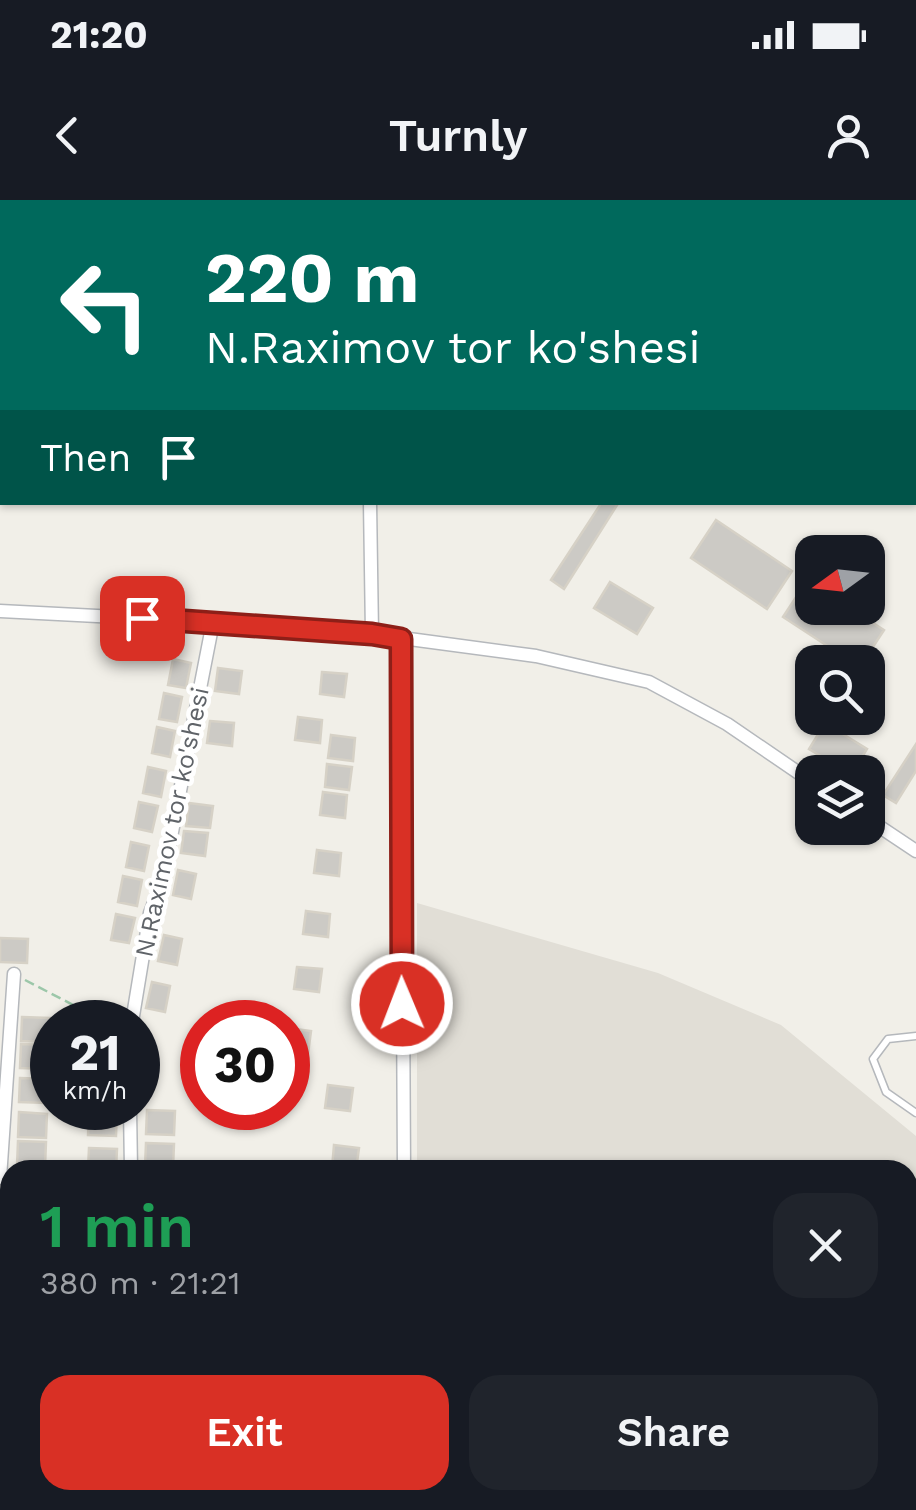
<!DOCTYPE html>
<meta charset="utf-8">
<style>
body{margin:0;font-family:"Work Sans",sans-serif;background:#20242c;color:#f1f3f6;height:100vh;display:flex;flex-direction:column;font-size:38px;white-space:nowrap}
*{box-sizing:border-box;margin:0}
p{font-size:32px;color:#9ea1a6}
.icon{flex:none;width:55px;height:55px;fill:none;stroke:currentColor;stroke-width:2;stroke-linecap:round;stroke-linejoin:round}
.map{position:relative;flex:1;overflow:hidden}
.details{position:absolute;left:0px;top:960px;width:918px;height:350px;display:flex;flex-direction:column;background:#171b24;border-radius:30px 30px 0 0;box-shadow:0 2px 8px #0004}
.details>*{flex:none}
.hud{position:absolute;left:0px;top:0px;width:918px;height:305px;box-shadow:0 2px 8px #0004;background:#00695c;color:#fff;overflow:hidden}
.needle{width:65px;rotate:255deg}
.tools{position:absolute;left:795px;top:335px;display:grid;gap:20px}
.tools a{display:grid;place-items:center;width:90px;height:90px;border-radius:20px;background:#171b24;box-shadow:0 2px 8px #0004;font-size:50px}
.speed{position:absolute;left:30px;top:800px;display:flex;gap:20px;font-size:50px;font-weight:700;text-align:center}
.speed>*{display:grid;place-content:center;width:130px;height:130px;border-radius:50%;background:#171b24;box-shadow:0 2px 8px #0004;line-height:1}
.speed small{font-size:25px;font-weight:400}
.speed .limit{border:15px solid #d22;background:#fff;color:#111}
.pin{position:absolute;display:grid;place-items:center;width:85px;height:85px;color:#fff;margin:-42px;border-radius:20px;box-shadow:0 5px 15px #0006}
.me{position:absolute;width:110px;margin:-55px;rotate:359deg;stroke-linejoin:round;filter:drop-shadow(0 0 8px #0008)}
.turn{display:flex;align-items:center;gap:35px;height:210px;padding:0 40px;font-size:45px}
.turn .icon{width:130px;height:130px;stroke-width:2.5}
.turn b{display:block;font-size:70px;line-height:85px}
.then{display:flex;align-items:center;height:95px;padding:0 40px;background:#0003;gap:20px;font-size:38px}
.round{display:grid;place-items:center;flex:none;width:105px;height:105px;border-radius:30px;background:#20242c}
.overview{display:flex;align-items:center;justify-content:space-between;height:170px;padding:0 40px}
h1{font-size:60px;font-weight:600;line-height:75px;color:#1e9e55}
.primary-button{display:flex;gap:20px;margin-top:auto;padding:20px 40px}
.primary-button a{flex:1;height:115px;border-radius:30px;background:#d93025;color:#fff;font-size:40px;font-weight:600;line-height:115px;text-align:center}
.primary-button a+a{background:#20242c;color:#f1f3f6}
.status{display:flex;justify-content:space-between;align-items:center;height:70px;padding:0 50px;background:#171b24;direction:ltr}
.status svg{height:28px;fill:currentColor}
header{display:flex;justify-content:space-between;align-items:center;height:130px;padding:0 40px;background:#171b24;font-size:45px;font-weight:600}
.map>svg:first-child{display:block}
.education{fill:#e1ded6}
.building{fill:#cccac5;stroke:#d6d1c6;stroke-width:2.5}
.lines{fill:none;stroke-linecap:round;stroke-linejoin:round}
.lane-casing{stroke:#b5b8bc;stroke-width:9}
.street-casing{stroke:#b5b8bc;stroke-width:15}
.primary-casing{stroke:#f2c960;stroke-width:22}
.path{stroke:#9cc7a9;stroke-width:2.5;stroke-dasharray:10 5;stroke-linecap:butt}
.lane{stroke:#fff;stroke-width:6}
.street{stroke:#fff;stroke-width:12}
.primary{stroke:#fff2af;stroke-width:20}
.route-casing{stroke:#8d1f18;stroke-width:25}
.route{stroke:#d93025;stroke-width:18}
.labels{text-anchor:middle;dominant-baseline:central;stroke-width:9;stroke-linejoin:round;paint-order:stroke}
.street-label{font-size:25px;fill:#5f6368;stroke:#fff}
</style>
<div class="status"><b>21:20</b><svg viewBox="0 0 49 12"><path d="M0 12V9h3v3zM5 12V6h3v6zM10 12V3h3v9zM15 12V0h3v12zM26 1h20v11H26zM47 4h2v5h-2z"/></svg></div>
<header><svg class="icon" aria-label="back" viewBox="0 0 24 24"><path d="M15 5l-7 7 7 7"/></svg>Turnly<svg class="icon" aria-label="person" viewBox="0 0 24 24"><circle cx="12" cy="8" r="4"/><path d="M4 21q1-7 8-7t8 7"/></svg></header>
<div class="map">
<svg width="916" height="1310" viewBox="0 0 916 1310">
<rect width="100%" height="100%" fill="#f1efe8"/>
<path class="education" d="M417,703L658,773L781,825L916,936V1114L908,1124V970H417Z
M15,1300H259L251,1310H15Z
M578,1300H762L754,1310H625Z"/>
<path class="building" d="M602,302H619L564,389L551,380Z
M716,320L792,371L767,409L691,358Z
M808,379L812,383V408H850L884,430L863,462H852L783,417Z
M610,382L653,408L637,434L594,408Z
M173,459L191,463L186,488L168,485Z
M218,468L242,471L239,494L215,491Z
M322,472L347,474L344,497L320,494Z
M164,493L182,497L177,522L159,519Z
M298,517L322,520L320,543L295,540Z
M210,521L234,523L232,546L207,543Z
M825,523L867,549L853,572H847L809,549Z
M157,527L175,531L170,557L152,553Z
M331,535L355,538L353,561L328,558Z
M916,544V571L896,603L883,595Z
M327,564L352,567L349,590L325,587Z
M148,567L166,571L161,597L143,593Z
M323,592L347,595L345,618L320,615Z
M139,602L158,606L152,632L134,628Z
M189,603L213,606L210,628L186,626Z
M184,631L208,633L205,656L181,653Z
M131,642L149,646L144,671L126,667Z
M317,650L341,653L339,676L314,673Z
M178,670L196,674L191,699L173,695Z
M123,676L142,680L137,706L118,702Z
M306,711L330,714L328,737L303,734Z
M116,714L135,718L129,743L111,740Z
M164,735L182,739L177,765L158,761Z
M0,738L28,739L27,763L0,762Z
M297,767L322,769L319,792L294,789Z
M152,782L170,786L165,812L146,808Z
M22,817L50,818L49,842L21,841Z
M288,828L311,831L308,854L288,851Z
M21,844L49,845L48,869L20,868Z
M20,878L48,879L47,903L19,902Z
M328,885L353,888L350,911L325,908Z
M89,910L117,912L116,936L88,935Z
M147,910L175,911L174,935L146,934Z
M19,912L47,914L46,938L18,937Z
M18,941L46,942L45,967L17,966Z
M146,943L174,944L173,968L145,967Z
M334,945L359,948L356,970L332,968Z
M89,948L117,949L116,970H88Z"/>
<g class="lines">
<defs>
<path id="lane" d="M279,0L285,2
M916,836L888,839L873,859L886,892L916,913"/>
<path id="street" d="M367,0V2
M0,8H2
M370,302L372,434
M0,411L213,422L372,434L536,456L649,482L727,524L812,582
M401,439L404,970
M868,619L916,651
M132,822L150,713L162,683L213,422
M130,908L131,970
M0,978L14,774
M0,1108H10
M0,1248H10
M459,1300L511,1310"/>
<path id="primary" d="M908,1267L916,1256
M874,1310L882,1300"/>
</defs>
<use href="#lane" class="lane-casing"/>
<use href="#street" class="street-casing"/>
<use href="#primary" class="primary-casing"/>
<path class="path" d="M25,780L106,822"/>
<use href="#lane" class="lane"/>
<use href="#street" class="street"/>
<use href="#primary" class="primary"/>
</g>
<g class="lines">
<defs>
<path id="route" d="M142,418L372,434L401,439L402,804"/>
</defs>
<use href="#route" class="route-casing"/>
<use href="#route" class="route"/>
</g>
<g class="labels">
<g class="street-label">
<text transform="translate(172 622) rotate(-78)">N.Raximov tor ko'shesi</text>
</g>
</g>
</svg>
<div class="tools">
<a><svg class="needle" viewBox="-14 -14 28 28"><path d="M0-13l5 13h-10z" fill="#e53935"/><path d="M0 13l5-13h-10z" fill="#9ea1a6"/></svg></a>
<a><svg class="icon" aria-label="search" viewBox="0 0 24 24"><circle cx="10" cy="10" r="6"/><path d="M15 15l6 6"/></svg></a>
<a><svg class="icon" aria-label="layers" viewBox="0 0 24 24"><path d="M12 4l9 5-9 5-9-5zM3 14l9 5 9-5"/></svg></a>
</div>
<div class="speed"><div>21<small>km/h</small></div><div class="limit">30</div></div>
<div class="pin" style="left:142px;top:418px;background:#d93025"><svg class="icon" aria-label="arrive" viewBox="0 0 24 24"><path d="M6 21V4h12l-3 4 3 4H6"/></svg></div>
<svg class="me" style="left:402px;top:804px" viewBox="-20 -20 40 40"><circle r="17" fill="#d93025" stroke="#fff" stroke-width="3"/><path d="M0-11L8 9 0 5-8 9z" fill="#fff"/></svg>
<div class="hud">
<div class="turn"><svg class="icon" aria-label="left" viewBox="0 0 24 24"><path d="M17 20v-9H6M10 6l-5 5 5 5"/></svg><div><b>220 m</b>N.Raximov tor ko'shesi</div></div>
<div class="then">Then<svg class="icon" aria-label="arrive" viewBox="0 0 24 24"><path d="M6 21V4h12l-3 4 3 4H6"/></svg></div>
</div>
<section class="details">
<div class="overview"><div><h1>1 min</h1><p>380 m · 21:21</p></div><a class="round"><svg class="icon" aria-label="close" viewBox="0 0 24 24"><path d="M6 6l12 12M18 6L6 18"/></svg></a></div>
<div class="primary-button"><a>Exit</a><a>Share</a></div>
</section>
</div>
